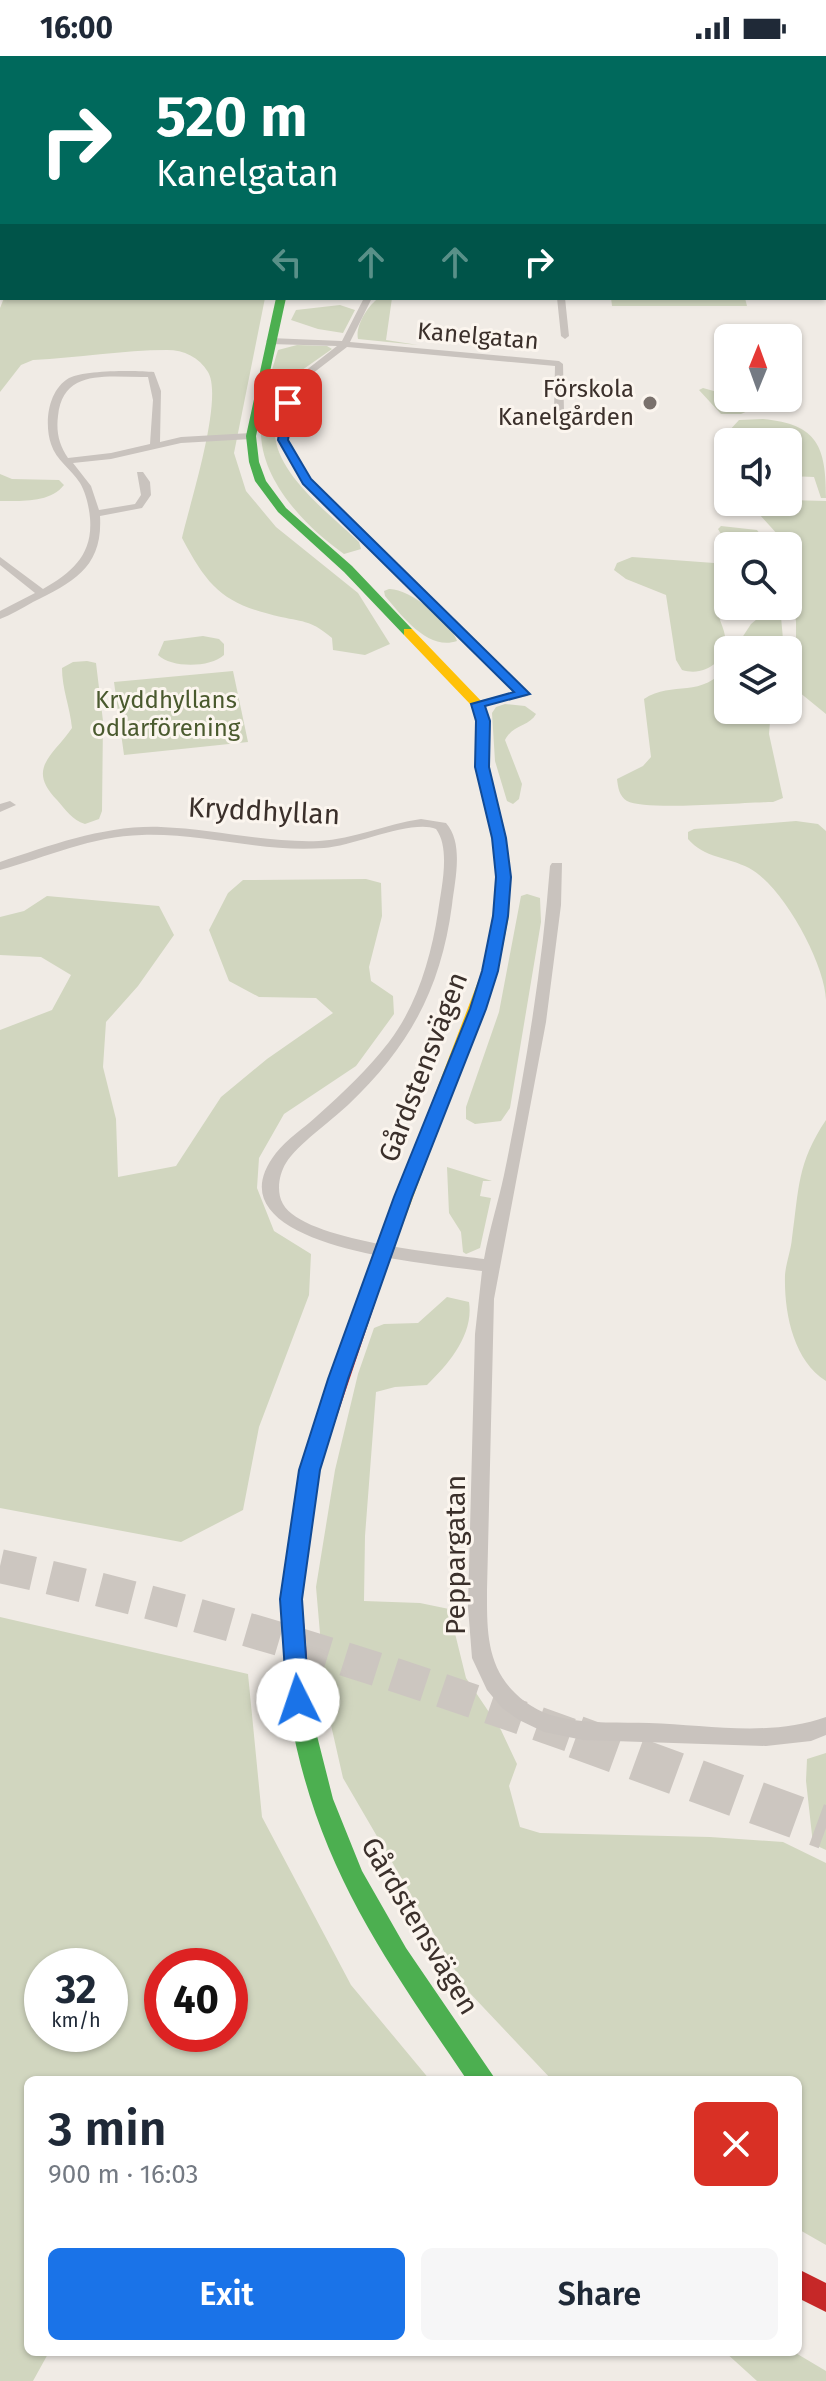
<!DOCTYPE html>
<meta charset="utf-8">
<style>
body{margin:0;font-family:"Fira Sans",sans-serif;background:#f6f6f7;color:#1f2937;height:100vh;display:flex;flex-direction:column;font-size:30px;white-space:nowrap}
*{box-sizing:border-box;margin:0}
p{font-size:26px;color:#747a83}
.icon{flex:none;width:44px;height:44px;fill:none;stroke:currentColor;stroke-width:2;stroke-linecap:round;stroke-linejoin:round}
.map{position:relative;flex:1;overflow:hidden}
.details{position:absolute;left:24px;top:2020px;width:778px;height:280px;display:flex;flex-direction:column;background:#fff;border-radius:12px;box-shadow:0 2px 6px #0004}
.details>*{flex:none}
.banner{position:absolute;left:0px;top:0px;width:826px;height:244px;box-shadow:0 2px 6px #0004;background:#00695c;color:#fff;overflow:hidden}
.needle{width:52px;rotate:1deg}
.tools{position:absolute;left:714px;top:268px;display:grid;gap:16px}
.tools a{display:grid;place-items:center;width:88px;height:88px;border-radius:12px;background:#fff;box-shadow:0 2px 6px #0004;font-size:40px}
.speed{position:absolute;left:24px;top:1892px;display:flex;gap:16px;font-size:40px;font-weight:700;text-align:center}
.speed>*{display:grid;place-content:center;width:104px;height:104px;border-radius:50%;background:#fff;box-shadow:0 2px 6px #0004;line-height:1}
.speed small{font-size:20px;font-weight:400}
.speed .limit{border:12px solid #d22;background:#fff;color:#111}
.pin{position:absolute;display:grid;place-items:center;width:68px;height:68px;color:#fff;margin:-34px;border-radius:16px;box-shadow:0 4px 12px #0006}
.me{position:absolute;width:88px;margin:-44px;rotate:356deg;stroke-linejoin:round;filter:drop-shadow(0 0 6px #0008)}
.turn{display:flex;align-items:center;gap:28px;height:168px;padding:0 24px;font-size:36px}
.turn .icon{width:104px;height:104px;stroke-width:2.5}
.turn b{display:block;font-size:56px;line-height:68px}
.lanes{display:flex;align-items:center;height:76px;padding:0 24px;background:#0003;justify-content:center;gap:40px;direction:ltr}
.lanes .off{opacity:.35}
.round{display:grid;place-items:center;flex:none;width:84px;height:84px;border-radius:12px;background:#f6f6f7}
.head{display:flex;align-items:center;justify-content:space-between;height:136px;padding:0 24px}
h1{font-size:48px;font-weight:600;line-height:60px}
.button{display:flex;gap:16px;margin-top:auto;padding:16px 24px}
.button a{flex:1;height:92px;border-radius:12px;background:#1a73e8;color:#fff;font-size:32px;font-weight:600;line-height:92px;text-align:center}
.button a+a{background:#f6f6f7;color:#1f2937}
.status{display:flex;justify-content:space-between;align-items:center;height:56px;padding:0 40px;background:#fff;direction:ltr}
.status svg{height:22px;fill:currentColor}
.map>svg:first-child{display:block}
.green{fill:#d1d6bf;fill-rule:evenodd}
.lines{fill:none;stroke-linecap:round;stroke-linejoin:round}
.highway-tunnel-far1{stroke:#ccc6c0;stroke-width:34;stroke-dasharray:34 17;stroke-linecap:butt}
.highway-tunnel{stroke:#ccc6c0;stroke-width:43;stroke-dasharray:43 21;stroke-linecap:butt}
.street{fill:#c9c3be;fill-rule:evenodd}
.fast{fill:#4caf50;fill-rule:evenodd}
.slow{fill:#ffc107;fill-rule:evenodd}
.jam{fill:#c62828;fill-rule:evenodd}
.route{fill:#1a73e8;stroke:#114b97;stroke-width:2}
.poi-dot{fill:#7a716c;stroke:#fbf5ee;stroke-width:3}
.labels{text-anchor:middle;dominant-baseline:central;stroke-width:6;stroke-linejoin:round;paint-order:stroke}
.far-street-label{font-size:24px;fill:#3b302b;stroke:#fbf5ee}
.far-poi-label{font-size:24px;fill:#3b302b;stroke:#fbf5ee;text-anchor:end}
.far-park-label{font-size:24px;fill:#4a5a2e;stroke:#fbf5ee}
.street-label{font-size:28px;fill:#3b302b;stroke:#fbf5ee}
</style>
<div class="status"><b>16:00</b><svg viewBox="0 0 49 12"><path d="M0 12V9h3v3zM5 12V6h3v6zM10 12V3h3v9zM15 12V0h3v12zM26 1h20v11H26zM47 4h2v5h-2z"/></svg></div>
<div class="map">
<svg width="826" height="2325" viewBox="0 0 826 2325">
<rect width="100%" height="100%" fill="#f0ebe5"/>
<path class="green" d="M0,0H417L424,2H2V93Z
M456,0H826L824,17V2H455Z
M4,242H265L234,397L246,435L276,471L358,537L390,588L365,599L333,594L332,582C312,565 305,566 281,561C224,548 209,533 182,482C189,450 224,343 208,316C199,301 184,294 167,294C123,294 77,302 33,304L21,309L0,336V252Z
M379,242H392L386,284L418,289L358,283C355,270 368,249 379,242Z
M611,242H745L747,250H612Z
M340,249L355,254L343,277L318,273L291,264L296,254Z
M297,289L327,290L332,293L285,326C283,342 275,358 275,375C274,417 331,459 359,486L361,493L344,498C307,472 263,427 261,379C260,352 270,320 278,294Z
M703,332L728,339V342L759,350L741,358H721L699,334Z
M763,363C818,368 826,391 826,442H821L814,421L788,420V386H730L728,376L739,364Z
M0,418L12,423L59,424L64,429C50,447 21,445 0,445Z
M788,444L826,445V658L799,636L796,623V566L788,490L749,447Z
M721,470L757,474L769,490H728L718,473Z
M632,501L728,508V550H744L724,555L719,561C721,567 724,574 725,580C728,605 705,621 682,614L676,604L666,539L626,523L614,514L617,507Z
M389,533C409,532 451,566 457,585C428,595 402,560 385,540L384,535Z
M773,550H780L784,594H734L751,568Z
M203,580L219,583L224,588V599C210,612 171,612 158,599L164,585Z
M87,605L96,607L103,665L102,755L99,763L85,768C72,764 66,754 57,744C26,712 53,700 72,672C70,651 62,633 62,612L73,606Z
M728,609V654H771L769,678L783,742L773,746C746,746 645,755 627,745C619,740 618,731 617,723L643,710L651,701L644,643C673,624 702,644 728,609Z
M233,615L248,686L124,699L114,626Z
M505,648L525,650L536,658C530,670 512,669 505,684L522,728L519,743L513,748L507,745L495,705L492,657L496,651Z
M796,765L818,768L826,775V944C825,908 783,830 749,812C728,801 704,802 688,783V776L694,773Z
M366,823L381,827L382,860L369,911L371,925L393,940L394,958L356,1010L284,1058L259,1102L257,1132L274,1175L311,1198L309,1239L259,1371L243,1454L181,1486L0,1452V974L52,954L71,919L41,901L0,899V861L24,855L47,840L159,850L174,879L138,930L106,966L103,1011L116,1063L118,1121L176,1110L221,1041L267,1003L333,957L316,942L259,941L229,925L209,874L228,837L243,824Z
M527,838L540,842L541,866L510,1052L501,1065L475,1068L466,1063V1051L499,956L521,840Z
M826,1064V1325C793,1304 784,1256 785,1219C786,1207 791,1194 792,1182C799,1133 797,1107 826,1064Z
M447,1111L492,1125H483L480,1140L491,1142L480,1192L466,1198L463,1196L461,1176L449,1157Z
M447,1241L469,1246C474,1278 449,1308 427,1329L395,1331L376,1336L365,1480L364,1545L420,1547L449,1553L466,1622L501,1674L517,1708L509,1730L520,1771L540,1777L710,1781L783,1786L826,1807V2189L798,2173V2024H552L466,1933L343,1722L326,1647L316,1531L335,1414L358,1318L374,1272L384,1268L418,1267Z
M0,1561L248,1618L262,1761L351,1929L430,2024H28V2296H49L33,2325H0ZM42,1910H110V1978H42ZM162,1910H230V1978H162Z
M826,1697V1794L813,1788L806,1725L807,1703Z
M725,2296H794L826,2315V2325H757Z"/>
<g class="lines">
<path class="highway-tunnel-far1" d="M0,1510C198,1554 390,1614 581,1683"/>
<path class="highway-tunnel" d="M576,1681L826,1772"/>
<path class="street" d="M364,242H372L350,286L559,305L563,308L564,356L559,359L554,356L555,310L347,291L295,331L288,384L311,423L528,636V640L473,650V646L516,636L304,427L278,384L286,330L337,290L270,288L266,285L270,282L342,285Z
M557,242H565L569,280L565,283L561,280Z
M154,316L161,335L160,386L181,381L251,377L256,380L251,383L181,387L111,403L73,407L91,430L99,454L135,448L141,439L137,416H143L150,426L151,439L142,452L100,460C103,511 74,526 33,546C22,552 11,559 0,563V555L35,537L0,509V501L43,533C73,516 93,498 90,462C89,451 86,437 80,427C71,413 56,404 51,388C44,367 48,334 69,322C84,314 136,314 154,316ZM148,321L153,344L150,388L111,397L68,402C59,389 56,376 58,360C63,311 110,322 148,321Z
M10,745L16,749L0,756V748Z
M421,763L446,767C464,787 455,824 452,849C441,933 409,991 348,1049C331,1065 297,1089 286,1107C279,1118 276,1136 283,1148C304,1185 441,1197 484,1203C489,1175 498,1147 504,1119C525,1017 542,914 550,810L552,807H562L561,849L546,966L494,1243L487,1534C487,1572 486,1609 515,1637C528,1650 545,1659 563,1662C591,1668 620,1666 649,1667C707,1669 771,1681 826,1661V1679L811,1685L766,1690L583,1684L544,1676L519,1664L502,1652L487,1634L472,1602L468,1551L475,1278L482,1215C433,1208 203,1191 276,1097C287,1083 304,1072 317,1060C343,1037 368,1013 389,986C417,949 431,902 438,856C441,833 451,793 436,773C412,763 354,790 324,792C263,797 203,777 142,779C92,780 47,801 0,814V806C52,789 105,769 161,771C214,773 266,787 319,785C354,783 386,768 421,763Z"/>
<path class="fast" d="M276,242H286L256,380L259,406L266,425L286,452L352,510L412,573V579H404L344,516L278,456L255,425L249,406L246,380Z
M301,1650L309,1653L312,1660L333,1743L362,1815L406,1892L496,2024H467C383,1900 318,1812 290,1660L293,1653Z"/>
<path class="slow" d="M824,100H826V104H824Z
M404,573H412L484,648L490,665L489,711L506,782L510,821L509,860L498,915L391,1200L388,1205H376L373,1200L482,915L493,860L496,821L492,782L475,711L476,665L471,649L404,579Z"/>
<path class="jam" d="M382,1193L388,1195L391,1200L319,1414L302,1543L312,1660L309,1667L301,1670L293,1667L290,1660L280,1543L299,1414L373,1200L376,1195Z
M798,2213L826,2227V2256L798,2242Z"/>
</g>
<path class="route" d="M288,343L294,347L288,384L311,423L530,638L485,650L490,665L489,711L506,782L511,821L508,860L498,915L486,953L412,1141L348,1323L320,1414L302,1543L309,1644L306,1651L298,1654L290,1651L287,1644L280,1543L299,1414L328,1323L394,1141L470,953L482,915L493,860L496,821L492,782L475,711L476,665L471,648L514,636L303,428L278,384L283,347Z"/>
<circle class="poi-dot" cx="650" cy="347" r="8"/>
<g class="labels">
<g class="far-street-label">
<text transform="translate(478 280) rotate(5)">Kanelgatan</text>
</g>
<g class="far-poi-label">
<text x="634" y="333">Förskola<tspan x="634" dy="28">Kanelgården</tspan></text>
</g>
<g class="far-park-label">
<text x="166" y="644">Kryddhyllans<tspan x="166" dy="28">odlarförening</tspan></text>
</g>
<g class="street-label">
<text transform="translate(264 755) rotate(3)">Kryddhyllan</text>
<text transform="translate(423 1011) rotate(-69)">Gårdstensvägen</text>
<text transform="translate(455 1499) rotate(-90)">Peppargatan</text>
<text transform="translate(420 1870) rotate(59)">Gårdstensvägen</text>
</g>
</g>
</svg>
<div class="tools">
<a><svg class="needle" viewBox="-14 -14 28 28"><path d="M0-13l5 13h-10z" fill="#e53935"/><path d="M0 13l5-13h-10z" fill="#747a83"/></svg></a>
<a><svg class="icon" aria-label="sound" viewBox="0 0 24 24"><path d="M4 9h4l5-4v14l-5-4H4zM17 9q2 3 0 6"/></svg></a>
<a><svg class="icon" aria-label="search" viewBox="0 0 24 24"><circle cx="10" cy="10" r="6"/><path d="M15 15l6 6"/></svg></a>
<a><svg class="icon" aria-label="layers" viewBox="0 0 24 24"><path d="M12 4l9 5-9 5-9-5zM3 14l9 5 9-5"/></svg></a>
</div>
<div class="speed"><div>32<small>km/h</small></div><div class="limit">40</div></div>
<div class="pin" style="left:288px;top:347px;background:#d93025"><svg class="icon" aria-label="arrive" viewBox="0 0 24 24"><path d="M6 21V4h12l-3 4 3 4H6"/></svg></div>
<svg class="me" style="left:298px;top:1644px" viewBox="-20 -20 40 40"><circle r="19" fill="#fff"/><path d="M0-13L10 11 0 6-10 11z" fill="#1a73e8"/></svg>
<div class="banner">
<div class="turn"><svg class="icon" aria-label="right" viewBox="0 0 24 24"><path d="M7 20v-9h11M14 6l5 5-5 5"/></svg><div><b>520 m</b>Kanelgatan</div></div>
<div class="lanes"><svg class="icon off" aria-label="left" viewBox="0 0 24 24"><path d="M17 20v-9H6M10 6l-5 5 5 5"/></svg><svg class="icon off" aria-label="ahead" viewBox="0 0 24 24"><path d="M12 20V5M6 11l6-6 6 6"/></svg><svg class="icon off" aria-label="ahead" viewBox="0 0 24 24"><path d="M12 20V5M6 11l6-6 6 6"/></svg><svg class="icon" aria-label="right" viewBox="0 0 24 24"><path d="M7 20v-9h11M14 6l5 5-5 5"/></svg></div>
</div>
<section class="details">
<div class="head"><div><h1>3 min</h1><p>900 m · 16:03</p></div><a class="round" style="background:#d93025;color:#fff"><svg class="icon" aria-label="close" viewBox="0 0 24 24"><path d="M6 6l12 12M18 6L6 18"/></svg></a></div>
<div class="button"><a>Exit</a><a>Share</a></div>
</section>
</div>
